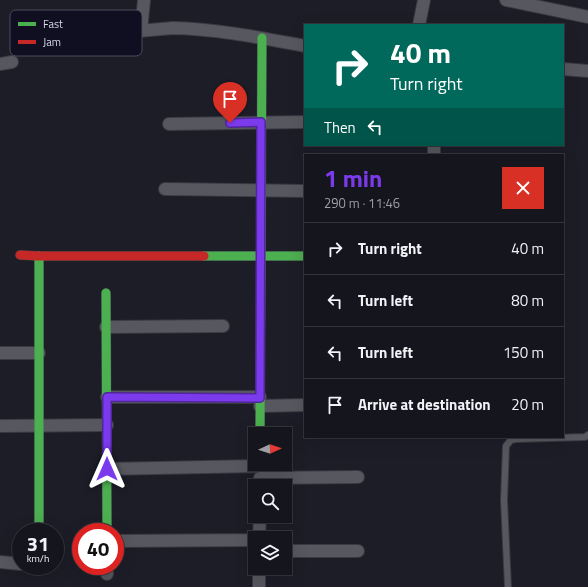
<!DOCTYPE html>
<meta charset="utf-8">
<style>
body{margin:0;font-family:"Titillium Web",sans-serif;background:#1e1f26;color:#f1f3f6;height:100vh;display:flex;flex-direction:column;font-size:15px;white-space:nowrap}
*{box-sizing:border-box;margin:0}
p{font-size:13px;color:#9d9fa4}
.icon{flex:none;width:22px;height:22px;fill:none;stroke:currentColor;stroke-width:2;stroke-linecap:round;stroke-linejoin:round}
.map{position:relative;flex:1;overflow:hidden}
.sheet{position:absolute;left:304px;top:154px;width:260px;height:284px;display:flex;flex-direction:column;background:#15161d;border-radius:0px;box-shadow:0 4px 16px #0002,0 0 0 1px #34353b}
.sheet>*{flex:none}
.guide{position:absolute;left:304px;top:24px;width:260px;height:122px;border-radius:0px;box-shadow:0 4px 16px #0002,0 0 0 1px #34353b;background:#00695c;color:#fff;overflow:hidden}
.needle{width:26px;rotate:87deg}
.buttons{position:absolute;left:248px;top:427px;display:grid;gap:8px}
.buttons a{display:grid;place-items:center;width:44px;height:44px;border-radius:0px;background:#15161d;box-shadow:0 4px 16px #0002,0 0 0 1px #34353b;font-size:20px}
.speed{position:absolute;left:12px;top:523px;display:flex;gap:8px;font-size:20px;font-weight:700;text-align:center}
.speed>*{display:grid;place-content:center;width:52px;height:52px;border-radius:50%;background:#15161d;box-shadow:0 4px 16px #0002,0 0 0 1px #34353b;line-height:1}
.speed small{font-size:10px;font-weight:400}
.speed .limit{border:6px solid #d22;background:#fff;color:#111}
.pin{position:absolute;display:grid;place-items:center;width:34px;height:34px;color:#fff;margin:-41px -17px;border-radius:50% 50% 50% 0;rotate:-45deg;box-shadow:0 0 4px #0007}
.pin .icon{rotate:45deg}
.me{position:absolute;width:44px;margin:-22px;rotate:0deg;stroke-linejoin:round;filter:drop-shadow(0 0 3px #0008)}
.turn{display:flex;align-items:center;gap:14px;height:84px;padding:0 20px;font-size:18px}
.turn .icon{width:52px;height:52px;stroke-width:2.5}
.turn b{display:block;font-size:28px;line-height:34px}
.then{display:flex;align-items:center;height:38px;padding:0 20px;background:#0003;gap:8px;font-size:15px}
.round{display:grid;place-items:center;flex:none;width:42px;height:42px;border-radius:0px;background:#1e1f26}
.overview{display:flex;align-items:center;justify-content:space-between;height:68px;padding:0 20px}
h1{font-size:24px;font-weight:700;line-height:30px;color:#7c3aed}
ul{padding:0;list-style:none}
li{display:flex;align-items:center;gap:12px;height:52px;padding:0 20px;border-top:1px solid #34353b}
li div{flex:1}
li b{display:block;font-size:15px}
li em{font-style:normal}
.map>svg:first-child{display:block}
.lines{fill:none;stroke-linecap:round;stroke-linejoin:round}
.lane-casing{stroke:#393a42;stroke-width:8}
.street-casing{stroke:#393a42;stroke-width:14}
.fast-casing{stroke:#393a42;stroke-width:10}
.jam-casing{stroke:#393a42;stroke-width:10}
.lane{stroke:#57585f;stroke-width:6}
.street{stroke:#57585f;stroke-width:12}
.fast{stroke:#4caf50;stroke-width:9}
.jam{stroke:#c62828;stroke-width:9}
.route-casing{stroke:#51269a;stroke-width:10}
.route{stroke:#7c3aed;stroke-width:7}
.key{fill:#0f0f21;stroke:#4b4b5c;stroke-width:1}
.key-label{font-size:11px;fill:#d7d8e5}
</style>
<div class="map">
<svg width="588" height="587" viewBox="0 0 588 587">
<rect width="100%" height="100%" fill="#1c1d27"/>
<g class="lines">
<defs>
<path id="lane" d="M508,587L504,500L506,446L511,440L516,439L585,437L588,435"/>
<path id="street" d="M506,0L588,17
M419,25L424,0
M141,31L144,0
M81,36L173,28C217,29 262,38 305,46
M0,64L12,62
M563,69L588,71
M169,124L305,122
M434,145V155
M165,189L305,191
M106,327L223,326
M0,353H39
M107,397H260
M260,406L305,405
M0,426L107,425
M107,469L260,466
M260,478L358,477
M259,538L260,516
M115,541L255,540
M285,551H358
M0,562L21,564
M107,566V574
M259,586V568"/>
<path id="fast" d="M39,256V532
M204,256H305
M106,293L107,532
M260,434L262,38"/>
<path id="jam" d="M20,255L39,256H204"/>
</defs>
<use href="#lane" class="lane-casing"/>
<use href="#street" class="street-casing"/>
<use href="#fast" class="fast-casing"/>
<use href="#jam" class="jam-casing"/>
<use href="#lane" class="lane"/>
<use href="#street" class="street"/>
<use href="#fast" class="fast"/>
<use href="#jam" class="jam"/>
</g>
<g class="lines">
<defs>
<path id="route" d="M107,469V397L260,398L261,122L230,123"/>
</defs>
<use href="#route" class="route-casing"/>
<use href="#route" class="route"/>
</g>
<rect x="10" y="10" width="132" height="46" rx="6" class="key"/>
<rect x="18" y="22" width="18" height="4" fill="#4caf50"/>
<rect x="18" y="40" width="18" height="4" fill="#c62828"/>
<g class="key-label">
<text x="43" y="28">Fast</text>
<text x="43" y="46">Jam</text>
</g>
</svg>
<div class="buttons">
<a><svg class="needle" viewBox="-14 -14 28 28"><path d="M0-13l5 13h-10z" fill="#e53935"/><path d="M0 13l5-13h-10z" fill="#9d9fa4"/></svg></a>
<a><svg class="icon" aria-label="search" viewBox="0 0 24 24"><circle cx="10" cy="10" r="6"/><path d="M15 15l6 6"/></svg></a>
<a><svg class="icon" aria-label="layers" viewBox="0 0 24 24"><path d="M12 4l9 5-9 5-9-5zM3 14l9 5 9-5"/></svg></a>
</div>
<div class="speed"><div>31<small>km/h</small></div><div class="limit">40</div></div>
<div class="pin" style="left:230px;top:123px;background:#d93025"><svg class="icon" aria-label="arrive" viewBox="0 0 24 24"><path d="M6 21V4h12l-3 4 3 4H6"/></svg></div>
<svg class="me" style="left:107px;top:469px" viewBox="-20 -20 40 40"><path d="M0-17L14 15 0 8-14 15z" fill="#7c3aed" stroke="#fff" stroke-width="4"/></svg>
<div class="guide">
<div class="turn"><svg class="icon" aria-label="right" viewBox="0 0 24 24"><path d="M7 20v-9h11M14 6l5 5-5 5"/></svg><div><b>40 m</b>Turn right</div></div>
<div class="then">Then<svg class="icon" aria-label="left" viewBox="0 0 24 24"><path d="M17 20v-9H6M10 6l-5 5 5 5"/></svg></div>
</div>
<section class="sheet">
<div class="overview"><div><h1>1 min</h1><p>290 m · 11:46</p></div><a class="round" style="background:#d93025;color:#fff"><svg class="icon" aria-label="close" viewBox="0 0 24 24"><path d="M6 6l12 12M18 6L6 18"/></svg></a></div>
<ul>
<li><svg class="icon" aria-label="right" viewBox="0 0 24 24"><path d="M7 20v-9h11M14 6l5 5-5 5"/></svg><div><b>Turn right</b></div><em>40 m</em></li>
<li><svg class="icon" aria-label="left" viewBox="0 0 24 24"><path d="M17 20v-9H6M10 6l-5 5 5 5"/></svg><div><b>Turn left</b></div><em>80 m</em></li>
<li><svg class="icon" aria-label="left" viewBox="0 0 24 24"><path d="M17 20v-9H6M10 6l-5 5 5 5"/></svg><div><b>Turn left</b></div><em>150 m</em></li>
<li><svg class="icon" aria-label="arrive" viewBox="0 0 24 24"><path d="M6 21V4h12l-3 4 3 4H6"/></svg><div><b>Arrive at destination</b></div><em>20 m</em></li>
</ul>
</section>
</div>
